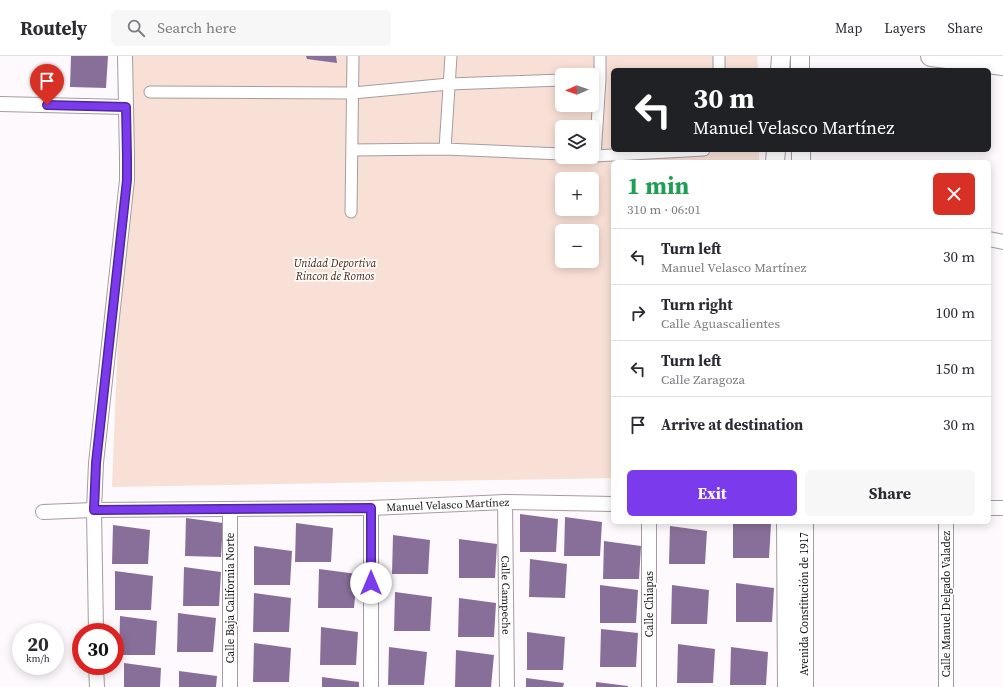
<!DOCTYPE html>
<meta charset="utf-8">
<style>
body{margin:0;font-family:"Source Serif 4",serif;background:#f7f7f7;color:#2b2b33;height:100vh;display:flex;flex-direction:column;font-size:15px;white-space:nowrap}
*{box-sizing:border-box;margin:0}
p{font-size:13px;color:#7c7c81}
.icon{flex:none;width:22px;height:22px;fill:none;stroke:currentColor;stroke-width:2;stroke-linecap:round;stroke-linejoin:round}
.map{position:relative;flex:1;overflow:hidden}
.sheet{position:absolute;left:611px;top:104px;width:380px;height:364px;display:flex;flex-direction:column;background:#fff;border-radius:6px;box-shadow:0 2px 10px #0003}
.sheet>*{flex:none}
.banner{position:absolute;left:611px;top:12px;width:380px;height:84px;border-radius:6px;box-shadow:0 2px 10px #0003;background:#202124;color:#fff;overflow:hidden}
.needle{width:26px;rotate:268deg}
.controls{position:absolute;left:555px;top:12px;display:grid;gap:8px}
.controls a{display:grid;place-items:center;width:44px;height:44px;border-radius:6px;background:#fff;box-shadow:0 2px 10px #0003;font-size:20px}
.speed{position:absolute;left:12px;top:567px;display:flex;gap:8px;font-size:20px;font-weight:700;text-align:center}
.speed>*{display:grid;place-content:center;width:52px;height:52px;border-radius:50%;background:#fff;box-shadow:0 2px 10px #0003;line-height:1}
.speed small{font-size:10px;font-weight:400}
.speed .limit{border:6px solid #d22;background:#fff;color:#111}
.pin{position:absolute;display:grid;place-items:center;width:34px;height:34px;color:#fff;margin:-41px -17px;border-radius:50% 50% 50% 0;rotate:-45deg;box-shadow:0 0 4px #0007}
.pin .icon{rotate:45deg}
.me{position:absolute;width:44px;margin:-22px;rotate:0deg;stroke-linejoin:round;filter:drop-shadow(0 0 3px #0008)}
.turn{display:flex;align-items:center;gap:14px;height:84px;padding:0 16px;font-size:18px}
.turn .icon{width:52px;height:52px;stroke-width:2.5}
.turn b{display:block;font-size:28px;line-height:34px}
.round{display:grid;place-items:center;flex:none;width:42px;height:42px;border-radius:6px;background:#f7f7f7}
.head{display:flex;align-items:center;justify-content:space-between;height:68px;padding:0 16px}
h1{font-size:24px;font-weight:700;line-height:30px;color:#1e9e55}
.primary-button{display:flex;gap:8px;margin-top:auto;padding:8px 16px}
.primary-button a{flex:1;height:46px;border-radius:6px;background:#7c3aed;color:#fff;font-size:16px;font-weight:700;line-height:46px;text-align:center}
.primary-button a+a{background:#f7f7f7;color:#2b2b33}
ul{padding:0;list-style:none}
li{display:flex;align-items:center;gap:12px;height:56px;padding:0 16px;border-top:1px solid #e1e1e2}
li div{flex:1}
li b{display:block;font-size:15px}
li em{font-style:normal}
header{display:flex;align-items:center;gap:24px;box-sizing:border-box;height:56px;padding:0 20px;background:#fff;border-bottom:1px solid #e1e1e2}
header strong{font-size:19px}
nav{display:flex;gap:22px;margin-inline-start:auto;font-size:14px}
.search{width:280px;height:36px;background:#f7f7f7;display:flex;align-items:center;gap:10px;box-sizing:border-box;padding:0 14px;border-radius:6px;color:#7c7c81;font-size:15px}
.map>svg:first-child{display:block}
.green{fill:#f9e0d6;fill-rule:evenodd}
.building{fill:#886f99}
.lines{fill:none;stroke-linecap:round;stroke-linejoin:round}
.pedestrian-casing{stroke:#a59ca1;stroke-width:13}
.minor-casing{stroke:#a59ca1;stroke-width:16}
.tertiary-casing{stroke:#a59ca1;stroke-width:20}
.secondary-casing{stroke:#a59ca1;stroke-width:22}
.pedestrian{stroke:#fff;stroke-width:11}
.minor{stroke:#fff;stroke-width:14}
.tertiary{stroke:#fff;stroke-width:18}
.secondary{stroke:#fff;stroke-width:20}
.route-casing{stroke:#51269a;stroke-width:10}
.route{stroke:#7c3aed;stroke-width:7}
.labels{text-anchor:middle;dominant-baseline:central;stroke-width:3.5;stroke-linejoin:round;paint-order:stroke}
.park-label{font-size:11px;font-style:italic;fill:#502009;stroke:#fff}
.street-label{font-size:11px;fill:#181517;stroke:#fff}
</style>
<header>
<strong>Routely</strong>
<div class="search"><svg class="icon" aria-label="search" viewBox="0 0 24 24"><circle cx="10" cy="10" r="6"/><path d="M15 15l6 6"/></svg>Search here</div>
<nav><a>Map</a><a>Layers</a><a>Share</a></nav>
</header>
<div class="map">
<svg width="1003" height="631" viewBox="0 0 1003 631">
<rect width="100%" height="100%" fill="#fef9fc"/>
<path class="green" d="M129,0H757L758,14H613V94H759V106H613V422L112,431ZM562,19H592V49H562ZM562,71H592V101H562ZM562,123H592V153H562ZM562,175H592V205H562Z"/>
<path class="building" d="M71,0H108L106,32L70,31Z
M306,0H336L337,7L307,3Z
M520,458L558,463L556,496H520Z
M565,461L602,466L600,500H564Z
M186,462L223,467L221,501L185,500Z
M733,466H754L771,468L769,502H733Z
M296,467L333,472L331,506H295Z
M113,469L150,474L148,508H112Z
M670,470L707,475L705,508H669Z
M393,479L430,484L428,518H392Z
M459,483L497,488L495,522H459Z
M604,485L641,490L639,523H603Z
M254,490L292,495L290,529H254Z
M530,503L567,508L565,542L529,541Z
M184,511L221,516L219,550H183Z
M319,513L357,518L354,552H318Z
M115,515L153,520L151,554H115Z
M736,527L774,532L772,566H736Z
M600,529L638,534L636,567H600Z
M672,529L709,534L707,568H671Z
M395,536L432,541L430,575H394Z
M254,537L291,542L289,576H253Z
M459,542L496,547L494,581H458Z
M178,557L216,562L213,596H177Z
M120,560L157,565L155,599H119Z
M321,571L358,576L356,609H320Z
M601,573L638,577L636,611H600Z
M527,576L565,581L563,614H527Z
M254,587L291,592L289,626H253Z
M678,588L715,593L713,627H677Z
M389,591L427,596L424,629H388Z
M731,591L768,596L766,629H730Z
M456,594L494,599L491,631H455Z
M124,607L161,612L160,631H124Z
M179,615L217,620L216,631H179Z
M322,621L359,626V631H322Z
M526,622L564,627L563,631H526Z
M596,626L628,630V631H596Z"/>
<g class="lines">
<defs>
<path id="pedestrian" d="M719,14V0
M593,23H600V0
M600,23L595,100L704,94
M150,36L353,37L449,28L562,24
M445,93L451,0
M352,94L445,93L562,98
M351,156L353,0"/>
<g id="minor">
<path d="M0,48L126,51"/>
<path d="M989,183L1003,186"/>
<path id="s1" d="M505,446L507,631"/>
<path d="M371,452V631"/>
<path d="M989,452H1003"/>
<path d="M230,453V631"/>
<path id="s2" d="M43,456L94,454L371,452L505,446L613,448"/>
<path d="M649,466V631"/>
<path d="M96,576L94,454L96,407L127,124V102L125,0"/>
<path d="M96,610L97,631"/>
<path d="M946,631V466"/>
</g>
<path id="tertiary" d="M800,0V14
M780,14L781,0
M801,94V106
M775,106L776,94
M786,466L787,631
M804,466V631"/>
<path id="secondary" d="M931,0L1003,9"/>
</defs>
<use href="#pedestrian" class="pedestrian-casing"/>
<use href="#minor" class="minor-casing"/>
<use href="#tertiary" class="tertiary-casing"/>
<use href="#secondary" class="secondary-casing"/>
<use href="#pedestrian" class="pedestrian"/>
<use href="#minor" class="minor"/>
<use href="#tertiary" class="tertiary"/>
<use href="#secondary" class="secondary"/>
</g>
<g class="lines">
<defs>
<path id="route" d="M47,49L126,51L127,102V124L96,407L94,454L371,452V527"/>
</defs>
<use href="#route" class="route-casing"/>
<use href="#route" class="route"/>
</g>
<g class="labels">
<g class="park-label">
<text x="335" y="207">Unidad Deportiva<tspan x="335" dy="13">Rincon de Romos</tspan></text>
</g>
<g class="street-label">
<text stroke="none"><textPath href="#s2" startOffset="405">Manuel Velasco Martínez</textPath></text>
<text stroke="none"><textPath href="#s1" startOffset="93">Calle Campeche</textPath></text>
<text transform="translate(230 542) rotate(-90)">Calle Baja California Norte</text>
<text transform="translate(649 548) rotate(-90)">Calle Chiapas</text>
<text transform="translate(804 548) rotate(-90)">Avenida Constitución de 1917</text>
<text transform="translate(946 548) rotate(-90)">Calle Manuel Delgado Valadez</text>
</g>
</g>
</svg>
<div class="controls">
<a><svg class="needle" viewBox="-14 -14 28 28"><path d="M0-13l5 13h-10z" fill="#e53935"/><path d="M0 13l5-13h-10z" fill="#7c7c81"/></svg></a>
<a><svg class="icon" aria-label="layers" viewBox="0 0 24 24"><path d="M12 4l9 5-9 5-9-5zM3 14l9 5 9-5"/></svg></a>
<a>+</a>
<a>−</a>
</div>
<div class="speed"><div>20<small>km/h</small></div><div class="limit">30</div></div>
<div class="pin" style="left:47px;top:49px;background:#d93025"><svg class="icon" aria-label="arrive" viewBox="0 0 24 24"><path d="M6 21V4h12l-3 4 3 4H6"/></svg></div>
<svg class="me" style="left:371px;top:527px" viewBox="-20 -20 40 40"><circle r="19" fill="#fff"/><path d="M0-13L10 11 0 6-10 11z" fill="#7c3aed"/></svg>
<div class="banner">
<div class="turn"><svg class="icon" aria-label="left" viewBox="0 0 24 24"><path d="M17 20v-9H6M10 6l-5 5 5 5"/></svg><div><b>30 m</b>Manuel Velasco Martínez</div></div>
</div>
<section class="sheet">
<div class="head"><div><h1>1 min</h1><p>310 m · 06:01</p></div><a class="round" style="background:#d93025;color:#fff"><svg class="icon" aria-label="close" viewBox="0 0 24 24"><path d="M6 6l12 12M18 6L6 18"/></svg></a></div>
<ul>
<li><svg class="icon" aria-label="left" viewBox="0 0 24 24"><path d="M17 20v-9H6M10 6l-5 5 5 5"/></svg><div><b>Turn left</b><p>Manuel Velasco Martínez</p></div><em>30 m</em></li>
<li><svg class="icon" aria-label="right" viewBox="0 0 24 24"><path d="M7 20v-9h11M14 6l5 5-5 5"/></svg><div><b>Turn right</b><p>Calle Aguascalientes</p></div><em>100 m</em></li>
<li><svg class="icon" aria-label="left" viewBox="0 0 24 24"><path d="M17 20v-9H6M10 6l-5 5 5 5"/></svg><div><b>Turn left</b><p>Calle Zaragoza</p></div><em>150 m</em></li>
<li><svg class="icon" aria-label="arrive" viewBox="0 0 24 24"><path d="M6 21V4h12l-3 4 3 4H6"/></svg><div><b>Arrive at destination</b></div><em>30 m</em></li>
</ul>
<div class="primary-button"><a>Exit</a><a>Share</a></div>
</section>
</div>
